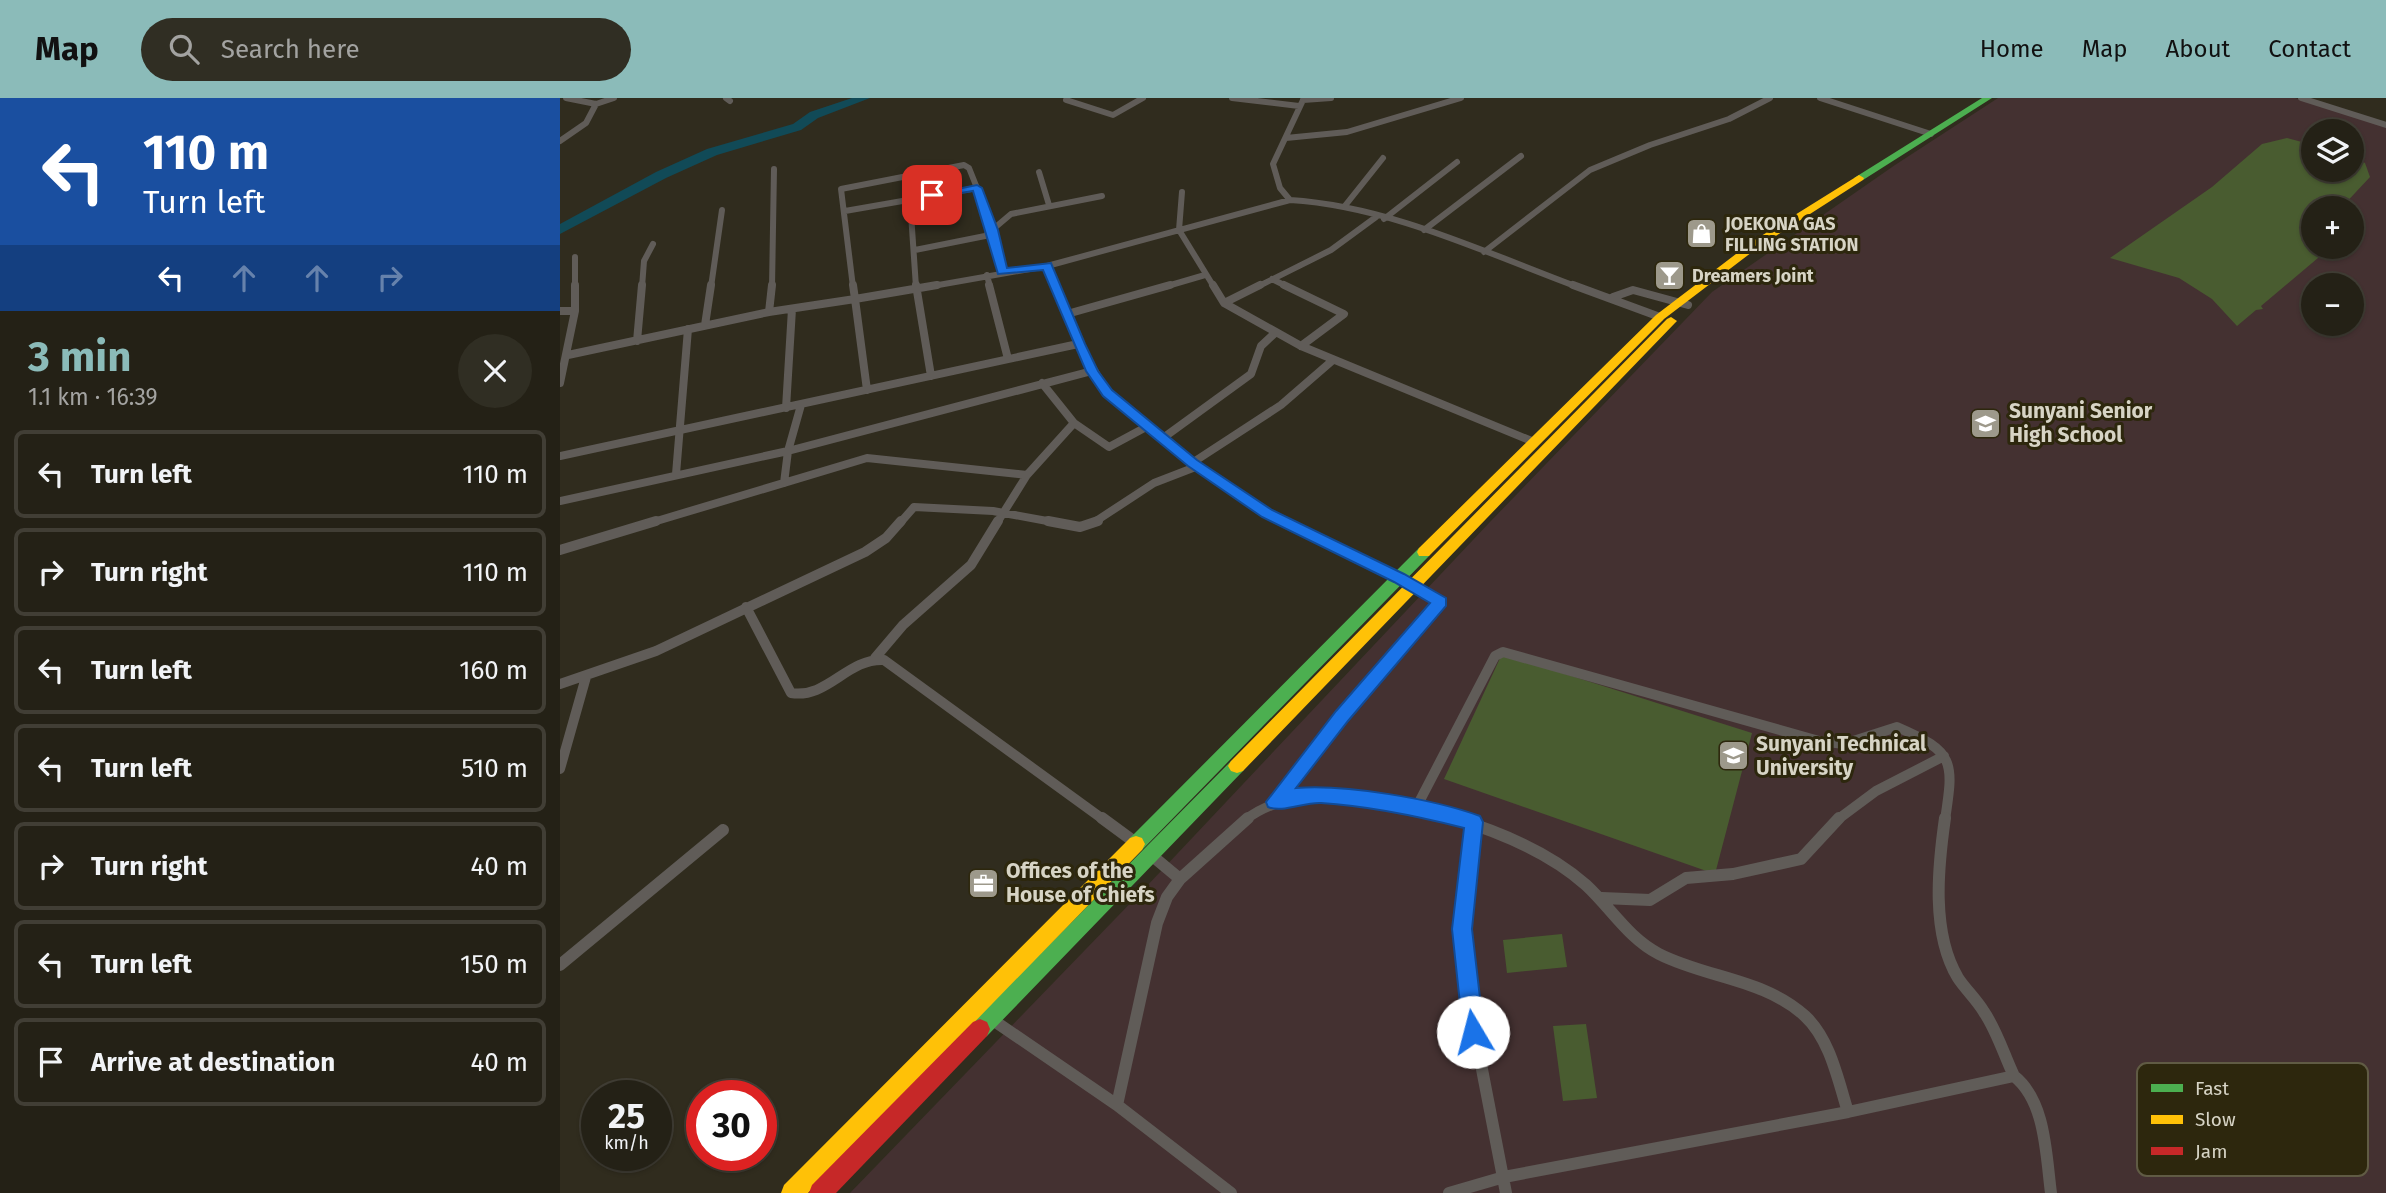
<!DOCTYPE html>
<meta charset="utf-8">
<style>
body{margin:0;font-family:"Fira Sans",sans-serif;background:#302e23;color:#f1f3f6;height:100vh;display:flex;flex-direction:column;font-size:26px;white-space:nowrap}
*{box-sizing:border-box;margin:0}
p{font-size:23px;color:#a3a3a1}
.icon{flex:none;width:38px;height:38px;fill:none;stroke:currentColor;stroke-width:2;stroke-linecap:round;stroke-linejoin:round}
.map{position:relative;flex:1;overflow:hidden}
.sheet{display:flex;flex-direction:column;background:#242116;width:560px}
.sheet>*{flex:none}
.banner{background:#1a4fa0;color:#fff;overflow:hidden}
.fabs{position:absolute;left:1741px;top:21px;display:grid;gap:14px}
.fabs a{display:grid;place-items:center;width:63px;height:63px;border-radius:50%;background:#242116;box-shadow:0 2px 5px #0004,0 0 0 2px #413e35;font-size:35px}
.speed{position:absolute;left:21px;top:982px;display:flex;gap:14px;font-size:35px;font-weight:700;text-align:center}
.speed>*{display:grid;place-content:center;width:91px;height:91px;border-radius:50%;background:#242116;box-shadow:0 2px 5px #0004,0 0 0 2px #413e35;line-height:1}
.speed small{font-size:18px;font-weight:400}
.speed .limit{border:10px solid #d22;background:#fff;color:#111}
.pin{position:absolute;display:grid;place-items:center;width:60px;height:60px;color:#fff;margin:-30px;border-radius:14px;box-shadow:0 4px 10px #0006}
.me{position:absolute;width:77px;margin:-38px;rotate:352deg;stroke-linejoin:round;filter:drop-shadow(0 0 5px #0008)}
.turn{display:flex;align-items:center;gap:24px;height:147px;padding:0 28px;font-size:32px}
.turn .icon{width:91px;height:91px;stroke-width:2.5}
.turn b{display:block;font-size:49px;line-height:60px}
.lanes{display:flex;align-items:center;height:66px;padding:0 28px;background:#0003;justify-content:center;gap:35px;direction:ltr}
.lanes .off{opacity:.35}
.round{display:grid;place-items:center;flex:none;width:74px;height:74px;border-radius:37px;background:#302e23}
.summary{display:flex;align-items:center;justify-content:space-between;height:119px;padding:0 28px}
h1{font-size:42px;font-weight:700;line-height:52px;color:#8bbbb9}
ul{padding:0;list-style:none}
li{display:flex;align-items:center;gap:21px;height:88px;margin:0 14px 10px;padding:0 14px;border:4px solid #413e35;border-radius:10px}
li div{flex:1}
li b{display:block;font-size:26px}
li em{font-style:normal}
header{display:flex;align-items:center;gap:42px;box-sizing:border-box;height:98px;padding:0 35px;background:#8bbbb9;color:#111}
header strong{font-size:33px}
nav{display:flex;gap:38px;margin-inline-start:auto;font-size:24px}
.search{width:490px;height:63px;background:#302e23;display:flex;align-items:center;gap:18px;box-sizing:border-box;padding:0 24px;border-radius:38px;color:#a3a3a1;font-size:26px}
main{display:flex;flex:1;min-height:0}
.map>svg:first-child{display:block}
.education{fill:#443131;fill-rule:evenodd}
.green{fill:#495c30}
.lines{fill:none;stroke-linecap:round;stroke-linejoin:round}
.river{fill:#114a57;fill-rule:evenodd}
.street-far3{stroke:#605c58;stroke-width:6}
.street-far2{stroke:#605c58;stroke-width:8}
.street-far1{stroke:#605c58;stroke-width:10}
.street{stroke:#605c58;stroke-width:12}
.fast{fill:#4caf50;fill-rule:evenodd}
.slow{fill:#ffc107;fill-rule:evenodd}
.jam{fill:#c62828;fill-rule:evenodd}
.route{fill:#1a73e8;stroke:#114b97;stroke-width:2}
.labels{text-anchor:middle;dominant-baseline:central;stroke-width:6;stroke-linejoin:round;paint-order:stroke}
.far-poi-label{font-size:18px;font-weight:bold;fill:#d7d4c5;stroke:#2d270d;text-anchor:start}
.poi-label{font-size:21px;font-weight:bold;fill:#d7d4c5;stroke:#2d270d;text-anchor:start}
.key{fill:#2d270d;stroke:#605b44;stroke-width:2}
.key-label{font-size:19px;fill:#d7d4c5}
</style>
<header>
<strong>Map</strong>
<div class="search"><svg class="icon" aria-label="search" viewBox="0 0 24 24"><circle cx="10" cy="10" r="6"/><path d="M15 15l6 6"/></svg>Search here</div>
<nav><a>Home</a><a>Map</a><a>About</a><a>Contact</a></nav>
</header>
<main>
<section class="sheet">
<div class="banner">
<div class="turn"><svg class="icon" aria-label="left" viewBox="0 0 24 24"><path d="M17 20v-9H6M10 6l-5 5 5 5"/></svg><div><b>110 m</b>Turn left</div></div>
<div class="lanes"><svg class="icon" aria-label="left" viewBox="0 0 24 24"><path d="M17 20v-9H6M10 6l-5 5 5 5"/></svg><svg class="icon off" aria-label="ahead" viewBox="0 0 24 24"><path d="M12 20V5M6 11l6-6 6 6"/></svg><svg class="icon off" aria-label="ahead" viewBox="0 0 24 24"><path d="M12 20V5M6 11l6-6 6 6"/></svg><svg class="icon off" aria-label="right" viewBox="0 0 24 24"><path d="M7 20v-9h11M14 6l5 5-5 5"/></svg></div>
</div>
<div class="summary"><div><h1>3 min</h1><p>1.1 km · 16:39</p></div><a class="round"><svg class="icon" aria-label="close" viewBox="0 0 24 24"><path d="M6 6l12 12M18 6L6 18"/></svg></a></div>
<ul>
<li><svg class="icon" aria-label="left" viewBox="0 0 24 24"><path d="M17 20v-9H6M10 6l-5 5 5 5"/></svg><div><b>Turn left</b></div><em>110 m</em></li>
<li><svg class="icon" aria-label="right" viewBox="0 0 24 24"><path d="M7 20v-9h11M14 6l5 5-5 5"/></svg><div><b>Turn right</b></div><em>110 m</em></li>
<li><svg class="icon" aria-label="left" viewBox="0 0 24 24"><path d="M17 20v-9H6M10 6l-5 5 5 5"/></svg><div><b>Turn left</b></div><em>160 m</em></li>
<li><svg class="icon" aria-label="left" viewBox="0 0 24 24"><path d="M17 20v-9H6M10 6l-5 5 5 5"/></svg><div><b>Turn left</b></div><em>510 m</em></li>
<li><svg class="icon" aria-label="right" viewBox="0 0 24 24"><path d="M7 20v-9h11M14 6l5 5-5 5"/></svg><div><b>Turn right</b></div><em>40 m</em></li>
<li><svg class="icon" aria-label="left" viewBox="0 0 24 24"><path d="M17 20v-9H6M10 6l-5 5 5 5"/></svg><div><b>Turn left</b></div><em>150 m</em></li>
<li><svg class="icon" aria-label="arrive" viewBox="0 0 24 24"><path d="M6 21V4h12l-3 4 3 4H6"/></svg><div><b>Arrive at destination</b></div><em>40 m</em></li>
</ul>
</section>
<div class="map">
<svg width="1826" height="1095" viewBox="0 0 1826 1095">
<rect width="100%" height="100%" fill="#302c1e"/>
<path class="education" d="M1438,0H1735L1826,29V1095H290L585,790L929,425L1152,194L1335,67ZM1754,33H1792V72H1754ZM1754,110H1792V149H1754ZM1754,187H1792V226H1754Z"/>
<path class="green" d="M1727,40L1753,47L1754,72H1792V59L1805,65L1810,79L1781,110H1754V149H1771L1701,208L1703,211L1696,212L1677,228L1652,201L1619,180L1550,160L1652,89L1702,46Z
M942,556L1192,635L1155,776L884,681Z
M1002,836L1007,869L947,875L943,842Z
M1026,926L1037,1000L1003,1003L993,928Z"/>
<g class="lines">
<path class="river" d="M292,0H310L258,20L241,32L157,57L106,80L0,136V126L96,74L147,51L233,26L250,14Z"/>
<path class="street-far3" d="M6,0L36,6L54,0
M166,0L170,3
M672,0L739,8
M1260,0L1371,36
M1741,0L1826,27
M506,2L553,17L583,0
M743,2L771,0
M726,40L787,34L901,0
M0,43L26,25L36,6
M479,74L489,107
M622,94L619,132L654,189
M350,101L356,189
M730,102L720,90L713,66L744,0
M784,109L823,60
M285,113L417,90L433,132L442,174
M824,121L897,64
M864,132L961,58
M355,152L425,138L451,116L542,98
M924,154L1030,72L1090,47L1169,21L1210,0
M15,159V189
M427,177L430,189
M712,181L728,189
M82,189L84,163L93,146
M151,189L162,112
M212,189L214,71
M293,189L281,91L404,67L409,70L417,90
M367,189L487,168
M495,189L487,168L730,102C829,108 926,155 1018,189
M604,189L645,177
M697,189L771,152L816,119"/>
<path class="street-far2" d="M356,187L371,278
M429,187L448,261
M653,187L664,205L741,248L974,344
M724,187L784,216L741,248
M1013,187L1100,219
M1053,199L1073,192L1128,207
M664,205L700,187
M0,213H15
M209,214L212,187
M507,216L610,187
M145,227L151,187
M77,243L82,187
M518,246L548,295L632,365L725,425
M8,257L209,214L295,201L293,187
M0,285L15,213V187
M482,285L514,325L549,349L588,328
M307,292L295,201L377,187
M226,310L232,211
M603,340L691,276L701,248L715,235
M0,358L518,246L495,187
M632,365L721,307L773,262
M116,376L128,231
M224,385L228,353L241,307
M0,403L228,353L532,273
M90,425L307,360L467,377L514,325
M340,425L354,409L433,413L498,425
M437,425L467,377
M533,425L594,385L638,368"/>
<path class="street-far1" d="M488,423L520,429L538,423
M0,452L96,423
M186,509L231,595C268,601 287,560 324,562L544,722
M315,560L343,527L411,467L438,423
M0,586L96,553L305,454L326,440L341,423
M0,671L26,579
M714,704L782,618L880,504L839,480L722,423
M856,710L935,558L943,554L1259,643L1284,646L1337,629C1395,654 1394,663 1385,722
M685,722C742,678 837,703 900,722
M1277,722L1316,693L1384,658"/>
<path class="street" d="M542,720L576,745
M894,720C940,734 990,755 1026,787C1051,810 1068,840 1099,856C1146,880 1205,881 1245,918C1270,941 1278,982 1288,1014
M1385,720C1378,769 1371,835 1398,880C1406,892 1417,902 1424,914C1437,933 1444,957 1454,978
M914,724L902,831L907,894L946,1095
M590,756L620,781L688,720
M1042,800L1090,802L1126,780L1173,776L1241,761L1279,720
M0,867L163,732
M430,920L557,1007L671,1095
M557,1007L597,825L607,799L620,781
M889,1095L944,1079L1288,1014L1454,978C1486,1003 1486,1058 1491,1095"/>
<path class="fast" d="M1422,0H1432L1303,82L1294,80Z
M864,449L869,450L871,454L869,458L582,752L576,754L570,752L567,746L570,740L859,450Z
M677,661L683,663L686,668L683,673L427,938L420,941L413,938L410,931L413,924L671,663Z"/>
<path class="slow" d="M1299,77L1304,80L1303,82L1200,148L1104,221L869,458H859L857,454L859,450L1096,217L1193,143Z
M1111,219L1117,223L1115,225L683,673L677,675L671,673L668,668L671,663L1107,221Z
M576,738L582,740L585,746L582,752L248,1095H221L224,1087L570,740Z"/>
<path class="jam" d="M420,921L427,924L430,931L427,938L276,1095H249L252,1087L413,924Z"/>
</g>
<path class="route" d="M417,87L422,90L438,132L447,170L491,165L525,246L538,273L552,292L637,362L712,412L844,476L886,500V508L788,623L736,690C786,686 873,701 920,718L923,724L912,831L924,934L920,941L913,944L906,941L903,934L892,831L904,730C857,718 809,708 761,705C744,704 722,715 708,709L706,704L776,613L870,505L834,484L702,419L628,368L543,298L526,273L483,172L438,176L413,93L372,100L367,97Z"/>
<defs>
<symbol id="shop-square" viewBox="-11 -11 22 22"><rect x="-9" y="-9" width="18" height="18" rx="4" fill="#9d998b" stroke="#2d270d"/><path d="M-5-2.5h2.3a2.7 3.5 0 0 1 5.4 0H5L5.5 6h-11ZM-1.5-2.5h3a1.5 2.3 0 0 0-3 0Z" fill="#fff"/></symbol>
<symbol id="bar-square" viewBox="-11 -11 22 22"><rect x="-9" y="-9" width="18" height="18" rx="4" fill="#9d998b" stroke="#2d270d"/><path d="M-6-5H6L.8 .8V4.5H3.5V6h-7V4.5H-.8V.8Z" fill="#fff"/></symbol>
<symbol id="school-square" viewBox="-11 -11 22 22"><rect x="-9" y="-9" width="18" height="18" rx="4" fill="#9d998b" stroke="#2d270d"/><path d="M0-5L7-2L0 1L-7-2ZM-4 1L0 2.5L4 1V4Q0 6-4 4Z" fill="#fff"/></symbol>
<symbol id="university-square" viewBox="-11 -11 22 22"><rect x="-9" y="-9" width="18" height="18" rx="4" fill="#9d998b" stroke="#2d270d"/><path d="M0-5L7-2L0 1L-7-2ZM-4 1L0 2.5L4 1V4Q0 6-4 4Z" fill="#fff"/></symbol>
<symbol id="office-square" viewBox="-11 -11 22 22"><rect x="-9" y="-9" width="18" height="18" rx="4" fill="#9d998b" stroke="#2d270d"/><path d="M-6-3h4V-5.5h4V-3h4V5H-6ZM-1-4.5V-3h2v-1.5ZM-6 0V1H6V0Z" fill="#fff"/></symbol>
</defs>
<g fill-rule="evenodd">
<use href="#shop-square" x="1124" y="118" width="35" height="35"/>
<use href="#bar-square" x="1092" y="160" width="35" height="35"/>
<use href="#school-square" x="1408" y="308" width="35" height="35"/>
<use href="#university-square" x="1156" y="640" width="35" height="35"/>
<use href="#office-square" x="406" y="768" width="35" height="35"/>
</g>
<g class="labels">
<g class="far-poi-label">
<text x="1165" y="126">JOEKONA GAS<tspan x="1165" dy="21">FILLING STATION</tspan></text>
<text x="1132" y="178">Dreamers Joint</text>
</g>
<g class="poi-label">
<text x="1449" y="313">Sunyani Senior<tspan x="1449" dy="24">High School</tspan></text>
<text x="1196" y="646">Sunyani Technical<tspan x="1196" dy="24">University</tspan></text>
<text x="446" y="773">Offices of the<tspan x="446" dy="24">House of Chiefs</tspan></text>
</g>
</g>
<rect x="1577" y="965" width="231" height="113" rx="10" class="key"/>
<rect x="1591" y="986" width="32" height="8" fill="#4caf50"/>
<rect x="1591" y="1017" width="32" height="9" fill="#ffc107"/>
<rect x="1591" y="1049" width="32" height="8" fill="#c62828"/>
<g class="key-label">
<text x="1635" y="997">Fast</text>
<text x="1635" y="1028">Slow</text>
<text x="1635" y="1060">Jam</text>
</g>
</svg>
<div class="fabs">
<a><svg class="icon" aria-label="layers" viewBox="0 0 24 24"><path d="M12 4l9 5-9 5-9-5zM3 14l9 5 9-5"/></svg></a>
<a>+</a>
<a>−</a>
</div>
<div class="speed"><div>25<small>km/h</small></div><div class="limit">30</div></div>
<div class="pin" style="left:372px;top:97px;background:#d93025"><svg class="icon" aria-label="arrive" viewBox="0 0 24 24"><path d="M6 21V4h12l-3 4 3 4H6"/></svg></div>
<svg class="me" style="left:913px;top:934px" viewBox="-20 -20 40 40"><circle r="19" fill="#fff"/><path d="M0-13L10 11 0 6-10 11z" fill="#1a73e8"/></svg>
</div>
</main>
